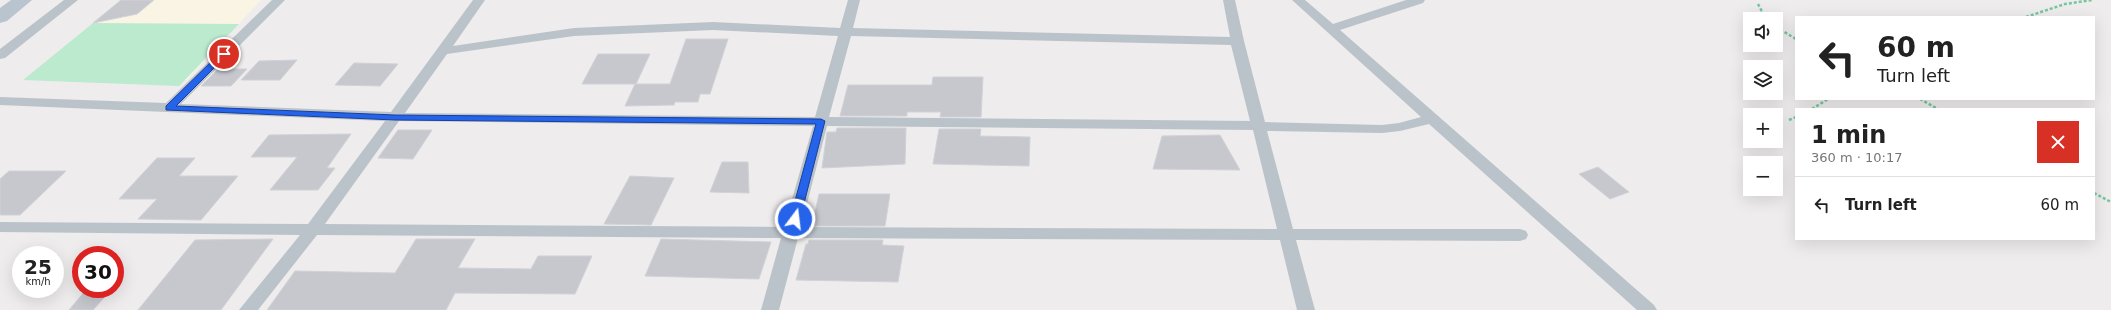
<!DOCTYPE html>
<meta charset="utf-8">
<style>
body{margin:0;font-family:"DejaVu Sans",sans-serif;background:#f2f2f2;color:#222;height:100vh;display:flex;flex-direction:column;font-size:15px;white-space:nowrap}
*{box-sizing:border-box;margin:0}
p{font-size:13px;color:#767676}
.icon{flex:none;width:22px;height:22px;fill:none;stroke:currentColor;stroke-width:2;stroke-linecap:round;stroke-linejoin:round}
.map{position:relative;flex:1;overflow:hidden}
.details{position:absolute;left:1795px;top:108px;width:300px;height:132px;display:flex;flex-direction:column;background:#fff;border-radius:0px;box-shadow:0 4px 16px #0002}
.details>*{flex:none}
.banner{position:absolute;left:1795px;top:16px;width:300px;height:84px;border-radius:0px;box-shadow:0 4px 16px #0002;background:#fff;color:#222;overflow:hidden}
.controls{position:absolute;left:1743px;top:12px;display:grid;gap:8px}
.controls a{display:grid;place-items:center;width:40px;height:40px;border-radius:0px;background:#fff;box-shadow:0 4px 16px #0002;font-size:20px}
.speed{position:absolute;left:12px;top:246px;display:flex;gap:8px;font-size:20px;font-weight:700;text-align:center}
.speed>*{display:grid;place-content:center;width:52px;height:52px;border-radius:50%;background:#fff;box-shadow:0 4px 16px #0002;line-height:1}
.speed small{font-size:10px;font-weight:400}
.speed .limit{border:6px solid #d22;background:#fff;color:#111}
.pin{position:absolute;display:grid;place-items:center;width:34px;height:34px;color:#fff;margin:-17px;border:2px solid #fff;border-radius:50%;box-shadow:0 1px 4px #0007}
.me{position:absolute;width:44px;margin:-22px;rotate:15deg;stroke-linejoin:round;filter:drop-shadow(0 0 3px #0008)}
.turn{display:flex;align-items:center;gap:14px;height:84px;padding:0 16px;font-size:18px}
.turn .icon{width:52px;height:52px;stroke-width:2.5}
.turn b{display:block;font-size:28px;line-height:34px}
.round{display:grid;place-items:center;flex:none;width:42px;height:42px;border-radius:0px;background:#f2f2f2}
.overview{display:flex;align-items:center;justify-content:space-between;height:68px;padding:0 16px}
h1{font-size:24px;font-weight:600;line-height:30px}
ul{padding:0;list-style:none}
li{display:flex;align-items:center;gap:12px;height:56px;padding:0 16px;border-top:1px solid #e0e0e0}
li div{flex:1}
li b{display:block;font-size:15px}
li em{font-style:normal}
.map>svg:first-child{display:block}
.commercial{fill:#faf4e4}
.green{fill:#bbeacf}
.building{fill:#c6c8ce;stroke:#d0d2d7}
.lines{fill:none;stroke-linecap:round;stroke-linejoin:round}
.path{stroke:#76c6a0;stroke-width:2.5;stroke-dasharray:3 2;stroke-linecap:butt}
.street{fill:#bbc3ca;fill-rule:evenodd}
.secondary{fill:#bac4cf;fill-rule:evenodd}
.route{fill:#2563eb;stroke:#184099}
</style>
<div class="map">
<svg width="2111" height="310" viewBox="0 0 2111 310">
<rect width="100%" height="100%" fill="#eeecec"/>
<path class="commercial" d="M121,0H261L187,80H23Z"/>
<path class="green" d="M93,23L239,24L179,86L23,80Z"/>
<path class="building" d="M121,0H154L137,14L93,23Z
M686,39H728L710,94H700L698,102H675L674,105L625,106L635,84H670Z
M598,54H650L636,84H582Z
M297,60L280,80H241L259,61Z
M354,63L398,64L380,86L335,85Z
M218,69H247L231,86H201Z
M933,77H983L981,117H940L941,112H907V116H840L848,85H932Z
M837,128H906L905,164L822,168L827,132H836Z
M939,129H981L980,136L1030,137L1029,166L933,164Z
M398,130H432L413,159L378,158Z
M351,134L327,168H335L318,190H270L297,157H251L269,135Z
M1220,135L1240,170L1153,169L1162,136Z
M157,158H195L179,176H238L201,220L138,219L157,199H119Z
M722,162H748L749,193L710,192Z
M1598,167L1629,192L1610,199L1579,174Z
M9,171H66L20,215H0V179Z
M630,176L674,178L651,225L604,224Z
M819,194H890L885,226H812Z
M273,239L221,310H138L195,240Z
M416,239H475L458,268L531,269L538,256H592L575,294L455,293L446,310H267L295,271L395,273Z
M661,239L771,242L759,279L645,276Z
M809,240H883L882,245L904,246L898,282L796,280L806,244H808Z
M85,291H110L93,310H69Z"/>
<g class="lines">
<path class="path" d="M1758,4L1766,19
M2026,17L2065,4L2092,0
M1776,27L1796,39
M1920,99L1938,109
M1812,109L1828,99
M1789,120L1796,117
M2094,193L2111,202"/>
<path class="street" d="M64,0H78L5,58L0,59V49Z
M272,0H285L181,104L391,112L473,0H485L453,46L574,28L713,22L840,28L848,0H860L853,28L1230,37L1223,0H1235L1244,41L1265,122L1382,125L1399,123L1421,117L1292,0H1305L1333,24L1406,0H1425L1423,3L1340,30L1654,305L1657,310H1637L1429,124L1400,131L1382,133L1267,131L1293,229H1520L1526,231L1528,235L1526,239L1520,241L1296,240L1315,310H1297L1280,240L798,238L779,310H761L781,238L317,235L258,310H239L300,235L0,232V222L308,224L385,121L0,105V97L166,103ZM713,30L838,36L815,117L405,113L447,54L574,36ZM851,36L1231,45L1250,121L829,117ZM399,121L813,126L784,227L325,224ZM827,126L1253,130L1277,229L801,227Z"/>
<path class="secondary" d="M11,0H32L7,21L0,23V8Z"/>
</g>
<path class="route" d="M221,52L228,54L176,106L395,115L821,119L825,121L800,219L795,222L790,219L816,124L395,120L166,110V106Z"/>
</svg>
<div class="controls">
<a><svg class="icon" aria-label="sound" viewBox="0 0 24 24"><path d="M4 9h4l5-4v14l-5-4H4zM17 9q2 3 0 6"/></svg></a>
<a><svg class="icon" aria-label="layers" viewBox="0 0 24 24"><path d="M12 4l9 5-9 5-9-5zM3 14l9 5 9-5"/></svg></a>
<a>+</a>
<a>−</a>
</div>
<div class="speed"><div>25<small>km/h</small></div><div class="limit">30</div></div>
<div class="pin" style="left:224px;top:54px;background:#d93025"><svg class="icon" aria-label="arrive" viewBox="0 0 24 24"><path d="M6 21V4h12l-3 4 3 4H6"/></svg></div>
<svg class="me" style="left:795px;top:219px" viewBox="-20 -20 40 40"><circle r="17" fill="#2563eb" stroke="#fff" stroke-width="3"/><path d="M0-11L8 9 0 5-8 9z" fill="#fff"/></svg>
<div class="banner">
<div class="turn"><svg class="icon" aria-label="left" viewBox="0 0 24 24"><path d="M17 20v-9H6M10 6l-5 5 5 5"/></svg><div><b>60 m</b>Turn left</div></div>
</div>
<section class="details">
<div class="overview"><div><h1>1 min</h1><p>360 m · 10:17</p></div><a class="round" style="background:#d93025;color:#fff"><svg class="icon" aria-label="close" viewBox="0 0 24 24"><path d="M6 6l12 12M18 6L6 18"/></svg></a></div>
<ul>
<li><svg class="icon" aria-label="left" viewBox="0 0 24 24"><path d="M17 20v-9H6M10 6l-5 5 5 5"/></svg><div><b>Turn left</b></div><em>60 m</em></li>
</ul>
</section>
</div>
